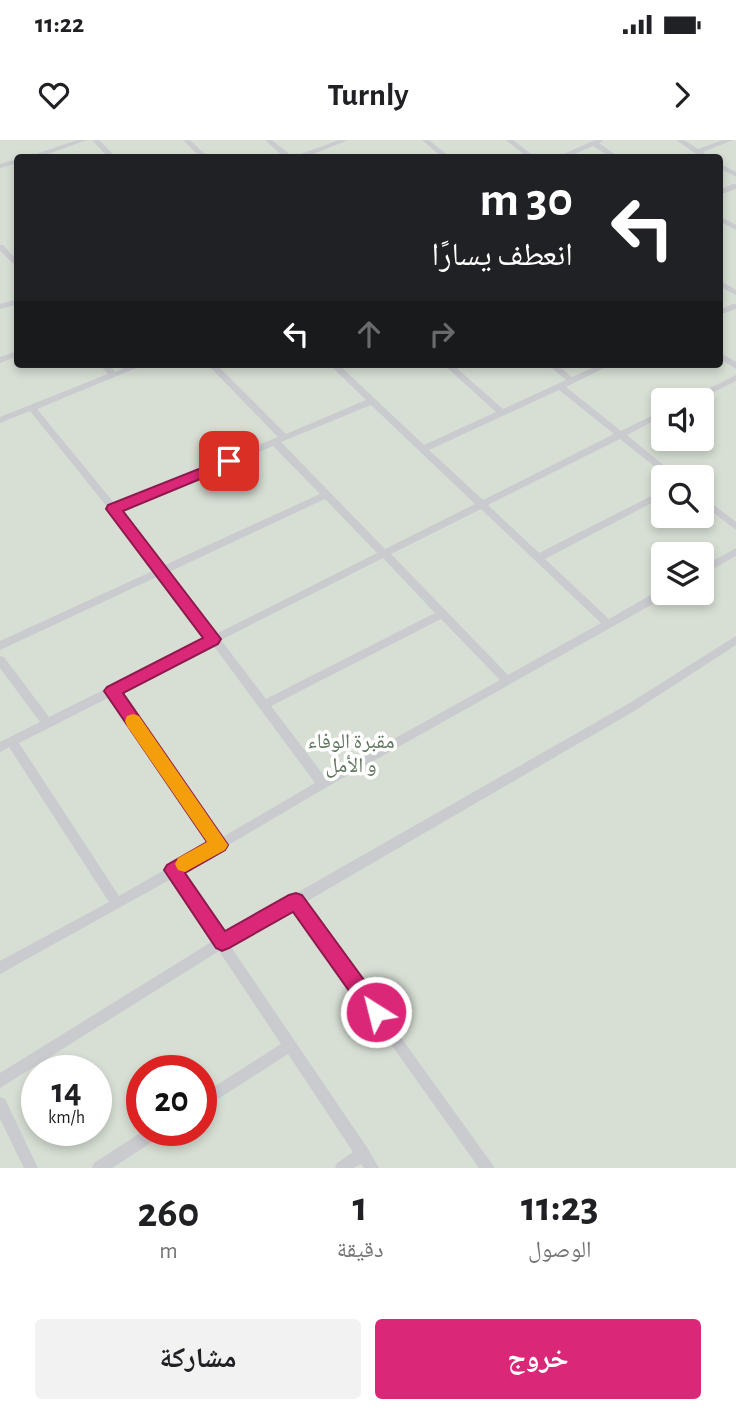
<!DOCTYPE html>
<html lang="ar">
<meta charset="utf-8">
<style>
body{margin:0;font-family:"Alegreya Sans","Noto Naskh Arabic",sans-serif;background:#f2f2f2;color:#202124;direction:rtl;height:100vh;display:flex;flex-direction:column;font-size:26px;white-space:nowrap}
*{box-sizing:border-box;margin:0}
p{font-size:23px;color:#757577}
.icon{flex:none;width:38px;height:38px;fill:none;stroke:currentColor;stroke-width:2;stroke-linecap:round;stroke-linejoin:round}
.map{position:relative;height:1028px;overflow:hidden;direction:ltr}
.details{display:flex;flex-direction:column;background:#fff;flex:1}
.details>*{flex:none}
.hud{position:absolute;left:14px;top:14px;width:709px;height:214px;border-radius:7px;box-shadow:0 4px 10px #0003;direction:rtl;background:#202124;color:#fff;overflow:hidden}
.controls{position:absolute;left:651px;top:248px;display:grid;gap:14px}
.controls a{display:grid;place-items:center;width:63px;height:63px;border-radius:7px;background:#fff;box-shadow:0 4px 10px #0003;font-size:35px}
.speed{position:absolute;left:21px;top:915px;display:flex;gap:14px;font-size:35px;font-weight:700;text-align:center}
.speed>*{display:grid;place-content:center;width:91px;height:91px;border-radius:50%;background:#fff;box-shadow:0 4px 10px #0003;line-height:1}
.speed small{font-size:18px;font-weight:400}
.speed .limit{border:10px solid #d22;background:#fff;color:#111}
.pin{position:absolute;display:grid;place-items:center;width:60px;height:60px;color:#fff;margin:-30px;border-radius:14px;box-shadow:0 4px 10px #0006}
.me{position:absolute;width:77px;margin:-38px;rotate:324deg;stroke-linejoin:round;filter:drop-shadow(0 0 5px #0008)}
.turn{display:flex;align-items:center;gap:24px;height:147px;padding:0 35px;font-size:32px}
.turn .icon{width:91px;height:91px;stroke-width:2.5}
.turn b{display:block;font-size:49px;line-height:60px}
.lanes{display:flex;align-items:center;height:66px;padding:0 35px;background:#0003;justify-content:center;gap:35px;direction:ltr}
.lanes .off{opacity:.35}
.eta{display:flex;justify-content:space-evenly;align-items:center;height:119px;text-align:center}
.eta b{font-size:42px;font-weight:700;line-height:49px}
.primary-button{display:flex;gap:14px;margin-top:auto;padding:14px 35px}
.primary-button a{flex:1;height:80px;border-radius:7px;background:#db2777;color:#fff;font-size:28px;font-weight:700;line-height:80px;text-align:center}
.primary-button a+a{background:#f2f2f2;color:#202124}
.status{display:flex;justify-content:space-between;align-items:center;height:49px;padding:0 35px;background:#fff;direction:ltr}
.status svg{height:19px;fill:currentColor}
header{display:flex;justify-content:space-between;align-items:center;height:91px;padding:0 35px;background:#fff;font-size:32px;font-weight:700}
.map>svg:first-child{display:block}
.green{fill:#d7dfd4;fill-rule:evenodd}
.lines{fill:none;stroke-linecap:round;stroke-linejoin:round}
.service{fill:#c9cbcf;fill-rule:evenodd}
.route{fill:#db2777;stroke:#8e194d;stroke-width:2}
.slow{fill:#f59e0b}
.labels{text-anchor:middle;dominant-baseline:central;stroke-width:7;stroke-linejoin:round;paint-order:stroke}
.park-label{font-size:21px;fill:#617860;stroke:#fff}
</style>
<div class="status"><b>11:22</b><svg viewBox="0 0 49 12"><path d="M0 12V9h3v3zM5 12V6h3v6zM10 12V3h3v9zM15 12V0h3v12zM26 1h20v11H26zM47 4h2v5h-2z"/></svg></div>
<header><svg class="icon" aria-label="forward" viewBox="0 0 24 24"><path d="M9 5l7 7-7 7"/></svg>Turnly<svg class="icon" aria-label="heart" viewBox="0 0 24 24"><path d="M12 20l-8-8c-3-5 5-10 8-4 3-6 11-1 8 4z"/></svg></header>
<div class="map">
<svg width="736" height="1028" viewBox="0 0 736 1028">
<rect width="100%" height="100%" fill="#f6f7f4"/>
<path class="green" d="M0,0H736V1028H0ZM18,18H719V224H18ZM663,261H702V299H663ZM663,338H702V376H663ZM663,415H702V453H663ZM37,931H96V990H37ZM142,931H201V990H142Z"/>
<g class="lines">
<path class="service" d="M77,0H87L37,18H25Z
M92,0H99L117,18H109Z
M183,0H190L209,18H201Z
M265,0H272L293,17L339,0H348L304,18H285Z
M422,0H429L451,18H443Z
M506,0H513L536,18H528Z
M595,0H604L599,3L620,18H612L593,6L565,18H555Z
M676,0H684L698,9L723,0H733L703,12L711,18H702Z
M18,19V23L0,28V24Z
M719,23L736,32V37L719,28Z
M733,44H736V49L719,55V50Z
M719,76L736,85V90L719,81Z
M0,105H3L18,121V128L0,111Z
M719,140L736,150V155L719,146Z
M18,159V164L0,169V164Z
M733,164H736V169L719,175V170Z
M18,211V216L0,223V217Z
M719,212L736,222V229L719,218Z
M99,224H108L115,232L134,224H146L37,269L115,364L278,297L207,224H216L286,294L366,260L329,224H338L424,305L496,272L443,224H452L503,269L566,240L547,224H556L572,237L601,224H612L566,247L621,291L663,270V276L627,295L679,338H669L620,299L488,365L539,413L663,350V357L545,419L609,479L659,450L663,449V453H668L667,456L327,647L181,733L223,795L628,564L736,496V505L636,570L304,763L495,1028H479L294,768L229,804L368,1009L379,1028H364L361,1024L354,1028H335L337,1023L353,1012L288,914L201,970V955L281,904L219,811L0,948V933L213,801L171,739L0,834V821L109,762L9,607L0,612V602L40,582L0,528V516L4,517L49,577L208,498L161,435L0,510V501L157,429L30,271L0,283V277L108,234ZM559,250L614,294L483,360L429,310ZM371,265L475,364L385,409L281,302ZM273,306L320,354L165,425L120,370ZM325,359L377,413L216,494L169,432ZM481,369L601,483L508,535L391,414ZM383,418L435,473L266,559L221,500ZM441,479L500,540L325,637L271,566ZM213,505L315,643L221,698L119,552ZM110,557L211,703L119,756L19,603Z
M736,235V241L696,261H684Z
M702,356L736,382V390L702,364Z
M736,408V416L702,435V427Z
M0,957L5,959L38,1028H24L0,979Z
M145,990H165L163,995L112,1028H92L94,1023Z"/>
</g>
<path class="route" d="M229,317L234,318V325L123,371L221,499L218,504L123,553L228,705L225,710L185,733L225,791L289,755L296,753L302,755L383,866L386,872L383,879L376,882L369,879L293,772L229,808L222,811L216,808L164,730L167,725L207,702L104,551L107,547L203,498L106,369L108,365Z"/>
<path class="slow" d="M133,574L139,576L228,705L225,710L185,732L178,730L175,724L178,718L207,702L127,586L125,581L127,576Z"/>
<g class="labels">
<g class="park-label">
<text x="351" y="601">مقبرة الوفاء<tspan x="351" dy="24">و الأمل</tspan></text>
</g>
</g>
</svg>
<div class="controls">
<a><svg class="icon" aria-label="sound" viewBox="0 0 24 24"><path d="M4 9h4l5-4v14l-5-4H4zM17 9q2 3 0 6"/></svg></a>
<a><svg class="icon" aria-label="search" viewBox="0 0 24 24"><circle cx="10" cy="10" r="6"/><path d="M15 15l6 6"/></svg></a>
<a><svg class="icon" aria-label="layers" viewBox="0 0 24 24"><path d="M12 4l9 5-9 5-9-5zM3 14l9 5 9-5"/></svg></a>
</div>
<div class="speed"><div>14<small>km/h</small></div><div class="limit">20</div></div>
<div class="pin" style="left:229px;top:321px;background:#d93025"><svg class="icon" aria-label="arrive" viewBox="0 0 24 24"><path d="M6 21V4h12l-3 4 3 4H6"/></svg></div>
<svg class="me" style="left:376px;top:872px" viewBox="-20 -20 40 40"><circle r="17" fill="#db2777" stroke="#fff" stroke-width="3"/><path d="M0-11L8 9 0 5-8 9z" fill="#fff"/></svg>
<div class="hud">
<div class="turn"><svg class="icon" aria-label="left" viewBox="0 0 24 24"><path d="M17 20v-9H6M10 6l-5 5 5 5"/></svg><div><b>30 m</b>انعطف يسارًا</div></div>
<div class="lanes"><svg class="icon" aria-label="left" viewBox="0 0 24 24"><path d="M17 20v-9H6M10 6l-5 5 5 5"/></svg><svg class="icon off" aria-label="ahead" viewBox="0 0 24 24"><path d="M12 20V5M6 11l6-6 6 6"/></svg><svg class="icon off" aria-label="right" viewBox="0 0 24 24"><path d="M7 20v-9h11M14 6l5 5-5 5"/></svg></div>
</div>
</div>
<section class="details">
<div class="eta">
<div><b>11:23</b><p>الوصول</p></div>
<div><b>1</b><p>دقيقة</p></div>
<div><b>260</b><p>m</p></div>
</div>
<div class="primary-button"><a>خروج</a><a>مشاركة</a></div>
</section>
